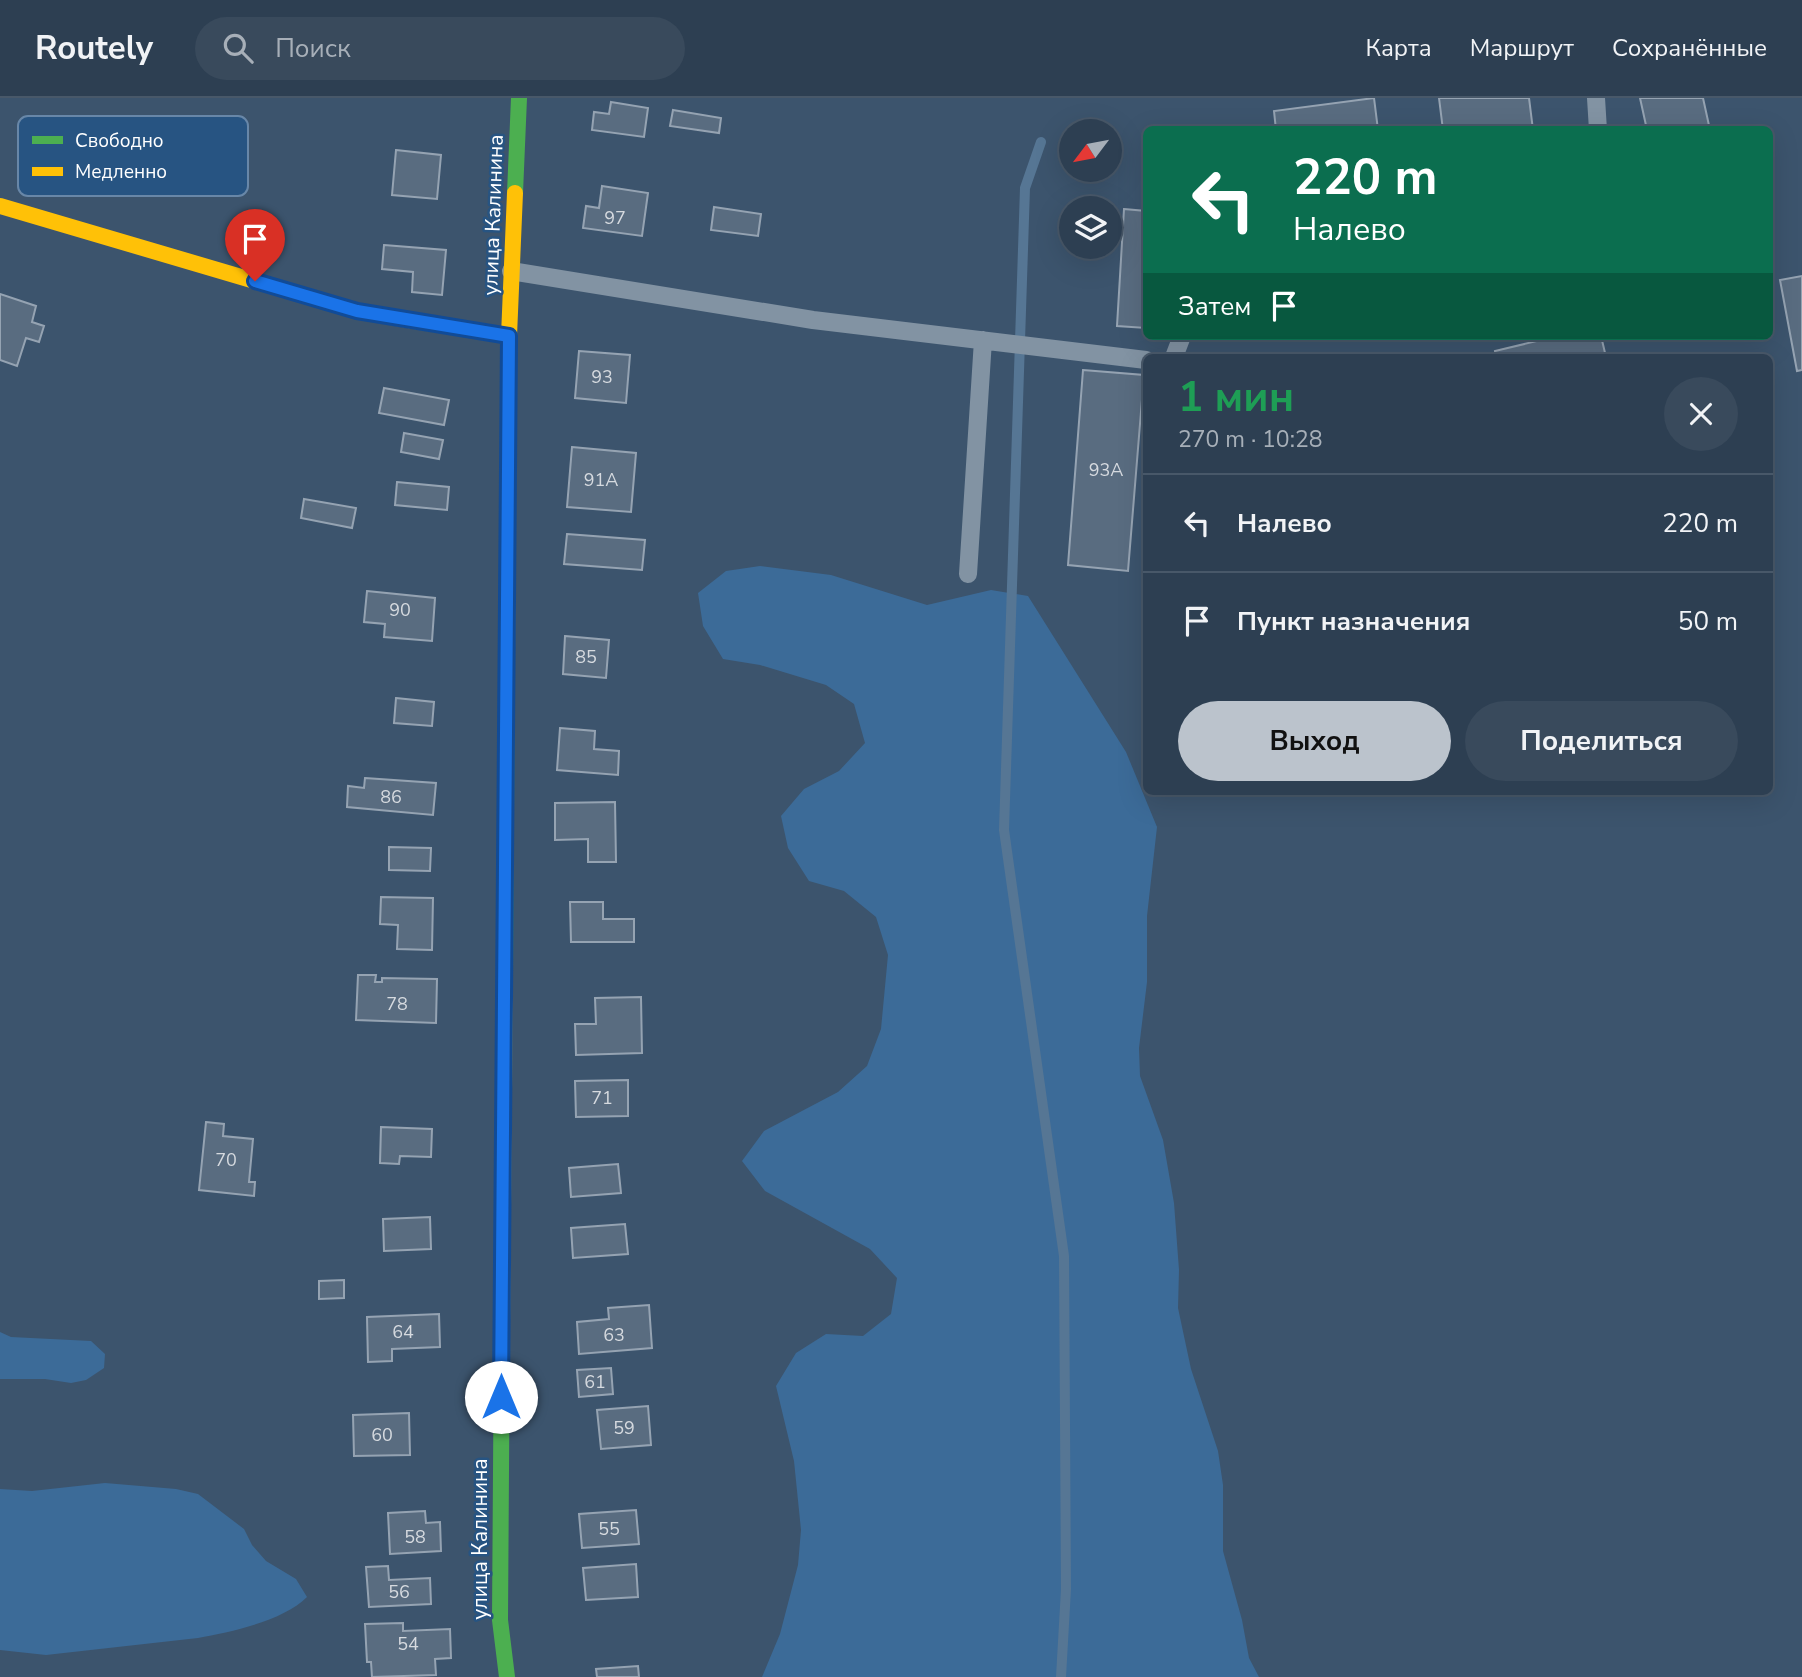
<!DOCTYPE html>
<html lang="ru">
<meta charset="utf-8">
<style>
body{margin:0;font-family:"Nunito Sans",sans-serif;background:#394a5c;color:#f1f3f6;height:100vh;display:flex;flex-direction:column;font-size:26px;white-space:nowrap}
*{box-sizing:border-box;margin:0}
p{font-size:23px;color:#a7afb8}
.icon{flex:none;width:38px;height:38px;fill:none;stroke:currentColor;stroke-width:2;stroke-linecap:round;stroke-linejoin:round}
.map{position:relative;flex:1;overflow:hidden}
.sheet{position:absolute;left:1143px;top:256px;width:630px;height:441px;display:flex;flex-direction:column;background:#2d3f52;border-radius:10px;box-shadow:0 7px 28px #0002,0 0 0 2px #485869}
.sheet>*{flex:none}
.guide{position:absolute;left:1143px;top:28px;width:630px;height:214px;border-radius:10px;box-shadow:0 7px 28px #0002,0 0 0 2px #485869;background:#0b6e4f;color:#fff;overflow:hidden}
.needle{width:46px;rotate:238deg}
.tools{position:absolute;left:1059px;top:21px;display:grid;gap:14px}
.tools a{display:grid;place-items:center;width:63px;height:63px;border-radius:50%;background:#2d3f52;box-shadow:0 7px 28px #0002,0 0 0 2px #485869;font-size:35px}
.pin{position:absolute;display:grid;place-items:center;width:60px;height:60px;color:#fff;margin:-72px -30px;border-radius:50% 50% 50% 0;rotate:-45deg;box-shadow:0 0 7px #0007}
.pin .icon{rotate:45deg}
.me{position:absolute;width:77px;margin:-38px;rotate:0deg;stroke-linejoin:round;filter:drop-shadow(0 0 5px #0008)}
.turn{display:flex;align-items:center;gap:24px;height:147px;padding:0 35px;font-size:32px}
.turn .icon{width:91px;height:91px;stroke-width:2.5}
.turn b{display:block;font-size:49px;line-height:60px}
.then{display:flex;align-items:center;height:66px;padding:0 35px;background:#0003;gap:14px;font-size:26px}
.round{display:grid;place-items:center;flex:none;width:74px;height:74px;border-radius:37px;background:#394a5c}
.summary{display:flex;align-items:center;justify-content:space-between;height:119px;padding:0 35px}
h1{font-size:42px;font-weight:700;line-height:52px;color:#1e9e55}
.cta{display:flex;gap:14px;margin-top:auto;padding:14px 35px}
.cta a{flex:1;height:80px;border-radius:42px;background:#bbc3cc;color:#111;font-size:28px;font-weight:700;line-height:80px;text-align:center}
.cta a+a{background:#394a5c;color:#f1f3f6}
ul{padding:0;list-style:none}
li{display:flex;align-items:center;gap:21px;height:98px;padding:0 35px;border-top:2px solid #485869}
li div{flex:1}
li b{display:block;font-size:26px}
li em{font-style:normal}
header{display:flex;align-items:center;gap:42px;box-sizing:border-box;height:98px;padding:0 35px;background:#2d3f52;border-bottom:2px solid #485869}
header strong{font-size:33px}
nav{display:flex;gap:38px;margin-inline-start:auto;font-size:24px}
.search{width:490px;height:63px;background:#394a5c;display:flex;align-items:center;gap:18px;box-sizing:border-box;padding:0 24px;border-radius:38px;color:#a7afb8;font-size:26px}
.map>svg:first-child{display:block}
.green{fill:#3c6b98}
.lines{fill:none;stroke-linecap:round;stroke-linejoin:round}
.stream{stroke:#567694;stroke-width:10}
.building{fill:#596c80;stroke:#95a3b2;stroke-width:2}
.lane{stroke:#8293a3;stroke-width:18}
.fast{stroke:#4caf50;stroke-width:16}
.slow{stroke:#ffc107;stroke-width:16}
.route-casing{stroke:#114b97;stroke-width:18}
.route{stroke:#1a73e8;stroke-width:12}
.labels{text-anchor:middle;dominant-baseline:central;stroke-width:5;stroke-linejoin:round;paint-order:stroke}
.number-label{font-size:18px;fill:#d6dadf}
.street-label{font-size:21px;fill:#fff;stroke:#275482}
.key{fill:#275482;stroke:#6887a8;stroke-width:2}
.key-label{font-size:19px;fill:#fff}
</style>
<header>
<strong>Routely</strong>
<div class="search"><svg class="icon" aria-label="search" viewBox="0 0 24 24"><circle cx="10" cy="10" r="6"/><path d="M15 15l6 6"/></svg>Поиск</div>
<nav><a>Карта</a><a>Маршрут</a><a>Сохранённые</a></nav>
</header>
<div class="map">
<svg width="1802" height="1579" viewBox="0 0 1802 1579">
<rect width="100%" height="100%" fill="#3c546d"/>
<path class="green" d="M760,468L831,477L927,507L991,492L1028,498L1126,654L1157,729L1147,818V884L1139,950L1140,978L1163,1042L1174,1105L1179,1172L1178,1210L1191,1271L1218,1353L1223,1387V1453L1242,1522L1249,1560L1259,1579H762L780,1536L798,1467L801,1432L794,1363L776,1288L796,1255L826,1236L863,1238L891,1216L897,1180L870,1151L765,1093L742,1063L764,1033L838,994L867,968L881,931L888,857L876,819L844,793L809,783L788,750L781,718L804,691L839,673L865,645L854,606L826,587L760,567L723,561L703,528L698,495L726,473Z
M0,1234L11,1239L91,1243L105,1256L104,1270L86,1282L71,1285L45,1281H0Z
M105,1385L176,1391L198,1396L244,1431L252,1447L266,1463L296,1481L307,1499C283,1523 231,1534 198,1540L46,1557L0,1552V1391L32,1393Z"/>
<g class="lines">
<path class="stream" d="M1041,44L1025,90L1004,732L1064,1158L1066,1491L1061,1579"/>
</g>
<path class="building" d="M1374,0L1378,32H1276L1274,13Z
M1439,0H1529L1533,32H1443Z
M1640,0H1703L1710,32H1647Z
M611,4L648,10L644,39L592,32L594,14L609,16Z
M673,12L721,20L719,35L670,28Z
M396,52L441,57L437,101L392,97Z
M602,88L648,95L642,138L583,130L586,108L599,110Z
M714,109L761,116L758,138L711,132Z
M1124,111L1146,113V230L1117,228Z
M384,147L446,152L442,197L412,194L413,174L382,171Z
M1802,178V272L1797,273L1780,182Z
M0,196L36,208L32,224L44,228L39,244L26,240L17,268L0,262Z
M1558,238H1601L1606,259H1496L1495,253Z
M579,253L630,257L626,305L575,300Z
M1083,272L1144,277L1128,473L1068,467Z
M384,290L449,302L444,327L379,315Z
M404,335L443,342L439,361L401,354Z
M572,349L636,355L631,414L567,409Z
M397,384L449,389L447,412L395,407Z
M304,401L356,410L352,430L301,420Z
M567,436L645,442L642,472L564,466Z
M367,493L435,500L432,543L384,539L385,526L364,524Z
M565,538L609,542L606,580L563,576Z
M396,600L434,604L432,628L394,625Z
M560,630L595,633L594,651L619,653L618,677L557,672Z
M365,680L436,685L433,717L347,709L348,688L364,690Z
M615,704L616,764H588V741L555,742V705Z
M389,749L431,750L430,773L389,772Z
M381,799L433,800L432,852L397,851L398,827L380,826Z
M570,804H603V821H634V844H571Z
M358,877H376L375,884H382V880L437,881L436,925L356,922Z
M641,899L642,955L576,957L575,926H596L595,900Z
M628,982V1018L576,1019L575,983Z
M206,1024L224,1026L223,1038L253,1041L249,1084H255L254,1098L199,1092Z
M381,1029L432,1031L431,1059L400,1058L399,1066L380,1065Z
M618,1066L621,1095L571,1099L569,1070Z
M430,1119L431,1151L384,1153L383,1121Z
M625,1126L628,1156L573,1160L571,1130Z
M344,1182V1200L319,1201V1183Z
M649,1207L652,1250L579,1256L577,1224L609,1221L608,1210Z
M439,1216L440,1249L392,1251V1263L368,1264L367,1219Z
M611,1270L613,1296L579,1299L577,1272Z
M648,1308L651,1347L601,1351L597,1312Z
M409,1315L410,1357L354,1358L353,1317Z
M636,1412L639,1446L582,1450L579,1416Z
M425,1413L426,1425L440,1424L441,1453L390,1456L388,1415Z
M636,1466L638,1499L586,1502L583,1470Z
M388,1468L389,1482L430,1480L431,1506L369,1509L366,1469Z
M403,1525V1533L450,1531L451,1560L435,1561L436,1577L372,1579L371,1564H367L365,1526Z
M638,1568L639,1579H597L596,1571Z"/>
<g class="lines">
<path class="lane" d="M1596,0L1598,32
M511,173L813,222L1146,262
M1174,259L1182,238
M968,476L983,242"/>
<path class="fast" d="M515,95L519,0
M415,223L509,238
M505,875L507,551
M502,1225L500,1522L507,1579"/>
<path class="slow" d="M0,108L357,213L415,223
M507,551L509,238L515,95
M502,1225L505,875"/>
</g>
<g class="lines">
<defs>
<path id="route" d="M255,183L357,213L509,238L501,1299"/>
</defs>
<use href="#route" class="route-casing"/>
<use href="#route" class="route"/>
</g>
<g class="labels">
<g class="number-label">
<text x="615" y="120">97</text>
<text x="602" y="279">93</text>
<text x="1106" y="372">93А</text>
<text x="601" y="382">91А</text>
<text x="400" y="512">90</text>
<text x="586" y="559">85</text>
<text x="391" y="699">86</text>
<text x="397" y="906">78</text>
<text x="602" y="1000">71</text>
<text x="226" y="1062">70</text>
<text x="403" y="1234">64</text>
<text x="614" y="1237">63</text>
<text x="595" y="1284">61</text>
<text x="624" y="1330">59</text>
<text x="382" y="1337">60</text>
<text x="609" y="1431">55</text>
<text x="415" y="1439">58</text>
<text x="399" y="1494">56</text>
<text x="408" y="1546">54</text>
</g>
<g class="street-label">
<text transform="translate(493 117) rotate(-88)">улица Калинина</text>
<text transform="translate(480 1441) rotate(-90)">улица Калинина</text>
</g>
</g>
<rect x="18" y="18" width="230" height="80" rx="10" class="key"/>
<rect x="32" y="38" width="31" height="8" fill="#4caf50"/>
<rect x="32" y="69" width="31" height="9" fill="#ffc107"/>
<g class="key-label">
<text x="75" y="49">Свободно</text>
<text x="75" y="80">Медленно</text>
</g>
</svg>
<div class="tools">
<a><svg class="needle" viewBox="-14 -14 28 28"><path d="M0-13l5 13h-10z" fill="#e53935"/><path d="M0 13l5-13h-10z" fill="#a7afb8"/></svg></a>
<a><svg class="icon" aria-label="layers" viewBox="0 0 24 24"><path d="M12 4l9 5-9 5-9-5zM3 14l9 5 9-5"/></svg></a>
</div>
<div class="pin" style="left:255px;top:183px;background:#d93025"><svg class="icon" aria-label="arrive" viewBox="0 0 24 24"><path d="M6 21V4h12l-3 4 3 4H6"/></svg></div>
<svg class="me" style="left:501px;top:1299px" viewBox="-20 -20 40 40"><circle r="19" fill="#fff"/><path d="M0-13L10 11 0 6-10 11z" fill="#1a73e8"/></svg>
<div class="guide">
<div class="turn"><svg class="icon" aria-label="left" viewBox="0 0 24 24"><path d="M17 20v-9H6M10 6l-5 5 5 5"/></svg><div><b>220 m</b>Налево</div></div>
<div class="then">Затем<svg class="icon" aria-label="arrive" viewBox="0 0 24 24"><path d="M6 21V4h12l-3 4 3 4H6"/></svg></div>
</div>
<section class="sheet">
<div class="summary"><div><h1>1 мин</h1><p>270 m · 10:28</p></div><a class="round"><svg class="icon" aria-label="close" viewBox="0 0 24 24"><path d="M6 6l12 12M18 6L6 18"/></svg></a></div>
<ul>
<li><svg class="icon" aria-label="left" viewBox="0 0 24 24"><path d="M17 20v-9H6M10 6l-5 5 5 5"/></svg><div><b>Налево</b></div><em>220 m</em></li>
<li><svg class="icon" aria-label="arrive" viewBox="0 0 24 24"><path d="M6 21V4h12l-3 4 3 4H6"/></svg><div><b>Пункт назначения</b></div><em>50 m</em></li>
</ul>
<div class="cta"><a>Выход</a><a>Поделиться</a></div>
</section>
</div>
